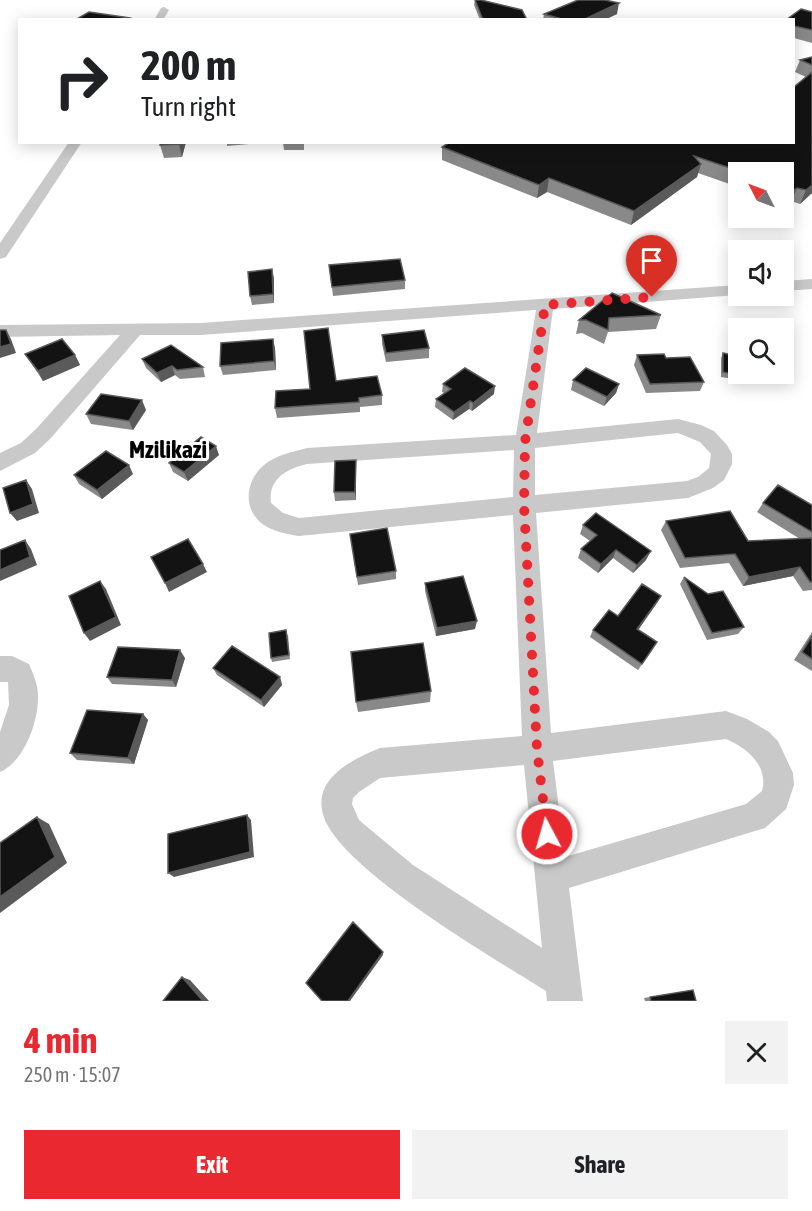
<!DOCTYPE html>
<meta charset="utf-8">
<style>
body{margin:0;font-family:"Asap Condensed",sans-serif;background:#f2f2f2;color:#202124;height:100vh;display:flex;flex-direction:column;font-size:22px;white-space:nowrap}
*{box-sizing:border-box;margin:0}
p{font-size:20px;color:#757577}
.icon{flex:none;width:33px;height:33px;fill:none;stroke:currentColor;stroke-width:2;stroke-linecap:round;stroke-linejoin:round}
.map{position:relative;height:1001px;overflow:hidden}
.drawer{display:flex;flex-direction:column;background:#fff;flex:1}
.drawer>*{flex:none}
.guide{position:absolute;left:18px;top:18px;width:777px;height:126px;border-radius:0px;box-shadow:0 3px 15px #0003;background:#fff;color:#202124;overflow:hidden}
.needle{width:39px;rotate:312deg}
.buttons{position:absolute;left:728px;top:162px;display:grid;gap:12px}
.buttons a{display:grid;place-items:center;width:66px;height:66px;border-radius:0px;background:#fff;box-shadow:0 3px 15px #0003;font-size:30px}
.pin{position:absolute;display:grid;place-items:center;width:51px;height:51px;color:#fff;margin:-62px -26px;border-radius:50% 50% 50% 0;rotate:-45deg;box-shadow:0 0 6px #0007}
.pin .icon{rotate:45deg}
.me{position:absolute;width:66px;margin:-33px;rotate:354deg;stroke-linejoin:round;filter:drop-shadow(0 0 4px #0008)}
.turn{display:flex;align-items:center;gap:21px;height:126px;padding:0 24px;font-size:27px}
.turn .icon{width:78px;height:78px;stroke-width:2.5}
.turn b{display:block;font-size:42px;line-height:51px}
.round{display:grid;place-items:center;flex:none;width:63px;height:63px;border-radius:0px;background:#f2f2f2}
.overview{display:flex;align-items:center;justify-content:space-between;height:102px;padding:0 24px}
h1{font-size:36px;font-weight:700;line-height:45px;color:#e92830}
.primary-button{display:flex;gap:12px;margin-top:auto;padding:12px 24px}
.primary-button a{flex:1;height:69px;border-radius:0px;background:#e92830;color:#fff;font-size:24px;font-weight:700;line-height:69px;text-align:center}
.primary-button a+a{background:#f2f2f2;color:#202124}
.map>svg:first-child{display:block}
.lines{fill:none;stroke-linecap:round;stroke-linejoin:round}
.minor{fill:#c9c9c9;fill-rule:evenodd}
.wall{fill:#898989}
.shaded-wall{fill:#5a5a5a}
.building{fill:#131313;stroke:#5a5a5a;stroke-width:1.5}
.route{stroke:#e92830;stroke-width:10;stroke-dasharray:0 18}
.labels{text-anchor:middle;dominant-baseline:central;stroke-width:6;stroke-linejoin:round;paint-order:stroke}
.district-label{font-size:24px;font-weight:bold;fill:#000;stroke:#fff}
</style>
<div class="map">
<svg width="812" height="1001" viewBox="0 0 812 1001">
<rect width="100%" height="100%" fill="#fff"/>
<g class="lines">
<path class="minor" d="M164,7L169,10L163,20H154L161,8Z
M69,142H82L6,257L0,259V243Z
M812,279V289L783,291V281Z
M738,285V295L553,309L537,433L678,419L701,425L714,431L727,445L732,454V464L724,480L713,488L688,498L536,513L551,733L726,711L747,719L769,732L778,741L793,773L794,785L786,809L765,828L569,888L583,1001H547L546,991C497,960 336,867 323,814C313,778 353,759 380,748L522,736L513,515L299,536C286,534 270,531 260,522C242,506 247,479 264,465C276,455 292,452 307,448L516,435L536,310L201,335H140L51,438L35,453L0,471V453L21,443L37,428L120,335L0,337V325L201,323ZM678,433L700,442L711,454L709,468L698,477L687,481L535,495V448ZM514,450L513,497L299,518L283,513L271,503C268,479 286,469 307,464ZM726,739C747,748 769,766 762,791L746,804L565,857L553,761ZM524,765L542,948L413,865L359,820L352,804L353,798L359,792L380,778Z
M0,656H12L29,664C33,674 38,684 38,695C39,721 24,762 0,772V732L9,705L8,682H0Z"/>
</g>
<path class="wall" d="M475,0H481L527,20H480L474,5Z
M812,12V43L794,38V20Z
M544,14H617L604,20H543Z
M812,57V193L800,204L791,201L788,204L783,202V172H738V187L698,173L697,177L631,225L547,192L537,198L442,160V147L794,142L806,77L795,72L800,60Z
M161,142H186L182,157L164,158L160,145Z
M227,142H249V144L227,146Z
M283,142H304V150H284Z
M775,241L790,256L785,265H783V250H742L745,244Z
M329,265L405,280V289L333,296Z
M274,278V303L252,305L250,296Z
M661,315L656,329L608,332L604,344L582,333L576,334L579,320Z
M382,335L429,348V358L386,362L382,344Z
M275,348L276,370L223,375L220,366Z
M723,353L742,376L740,380L721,377V358Z
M25,354L75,355L80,365L43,381Z
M637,355L666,358L704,382L700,391L646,393L634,365Z
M142,359L203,367L205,377L180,379L175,375L161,382L146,368Z
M573,380L619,384L616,393L604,406L571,390Z
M336,381L382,395V405L360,407V412L277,418L275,408L310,389Z
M443,384L494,394L472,411L469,409L453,420L435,407L436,399L444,393L442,392Z
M146,410L133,430L91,424L86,414Z
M219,455L188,481L173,472L169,463Z
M356,460V500L335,501L334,492Z
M133,474L102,499L79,484L74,475Z
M763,503L812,505V590L803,591L793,576L743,586L729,563L680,568L661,530L666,521L748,541L800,539L757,512Z
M583,525L646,560L633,573L613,558L598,573L578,558L581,549L590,541L580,534Z
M350,534L396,571V579L358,585Z
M684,577L708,594L744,627L738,634L707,640L680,584Z
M425,583L475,629L436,636L425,591Z
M661,596L638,630L653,649L638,670L590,637L593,630L618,616Z
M812,632V671L794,660Z
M288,634L290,659L272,662L271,658Z
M185,658L176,687L112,684L107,677Z
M213,668L280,677L282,685L264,707L217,675Z
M431,691L430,702L358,712L356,702Z
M143,714L148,720L134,764L77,760L70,753Z
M650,997L696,1001H645L644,998Z"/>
<path class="shaded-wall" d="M619,3L617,14L604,20H583Z
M180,142H186L182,157L179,144Z
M701,164L697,177L631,225L634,211Z
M549,178L547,192L537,198L539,185Z
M812,185V193L800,204L806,190Z
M797,188L791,201L788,204L794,190Z
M272,269L274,278V303L273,294Z
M6,330L11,339L16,353L0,358V347Z
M273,339L275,348L276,370L274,361Z
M75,355L80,365L43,381L38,371Z
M172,366L175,375L161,382L157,373Z
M619,384L616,393L604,406L607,397Z
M495,386L494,394L472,411L473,403Z
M142,400L146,410L133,430L129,421Z
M470,401L469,409L453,420L454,412Z
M216,446L219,455L188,481L184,472Z
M356,460V500L355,492Z
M129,465L133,474L102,499L97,490Z
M26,480L32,489L39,513L17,521L10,513Z
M25,540L31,549L37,565L0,581V570Z
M616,550L613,558L598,573L601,564Z
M651,551L646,560L633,573L637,565Z
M203,564L207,572L169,592L165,583Z
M800,567L793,576L743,586L749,577Z
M100,581L106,589L121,625L90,641L84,633Z
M661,596L657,603L634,636L637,629Z
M477,621L475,629L436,636L437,628Z
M180,650L185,658L176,687L172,680Z
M280,677L282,685L264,707L261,700Z
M143,714L148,720L134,764L128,758Z
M247,815L251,820L254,857L174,877L168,873Z
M37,817L49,824L67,863L0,913V897Z
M383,952V955L350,1001H348Z
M182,977L190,980L209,1001H203Z"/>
<path class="building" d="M475,0H481L522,10L527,20H483Z
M578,0H605L619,3L583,20H565L544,14Z
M801,9L812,12V30L794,26V20H786Z
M89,12L130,18L127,20H75Z
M812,57V65L800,60Z
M812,72V185L806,190L797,188L794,190L783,186V172H742L694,156L701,164L634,211L549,178L539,185L442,147L450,142H794V87Z
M161,142H180L179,144L160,145Z
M775,241L790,256L783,257V250H751L745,244Z
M400,259L405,280L332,287L329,265Z
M272,269L273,294L250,296L248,272Z
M612,293L661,315L609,318L608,330L586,320H579Z
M328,328L336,381L377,376L382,395L359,398V402L275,408L276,391L310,389L304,331Z
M0,330H6L11,344L0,347Z
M424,330L429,348L386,353L382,335Z
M62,339L75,355L38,371L25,354Z
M273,339L274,361L220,366L221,343Z
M171,345L203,367L177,370L172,366L157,373L142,359Z
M723,353L738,356V374H742V376L723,372Z
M664,354L666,358L690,357L704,382L650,384L637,355Z
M465,368L495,386L473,403L470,401L454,412L436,399L451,389L443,384Z
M586,368L619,384L607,397L573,380Z
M101,394L142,400L129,421L86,414Z
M201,437L216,446L184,472L169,463Z
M106,451L129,465L97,490L74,475Z
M356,460L355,492H334L335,461Z
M26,480L33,504L10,513L3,488Z
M778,485L812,505V532L763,503Z
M730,511L748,541L812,538V582H810L800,567L749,577L735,554L685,558L666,521Z
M596,513L651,551L637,565L616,550L601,564L581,549L597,535L583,525Z
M387,528L396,571L357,577L350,534Z
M188,539L203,564L165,583L151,557Z
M25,540L30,557L0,570V550Z
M463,576L477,621L437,628L425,583Z
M684,577L708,594L723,591L744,627L712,633Z
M100,581L116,617L84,633L69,596Z
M642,584L661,596L637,629L657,642L642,664L593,630L609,610L618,616Z
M286,630L289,655L271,658L269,633Z
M812,636V659L802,652Z
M423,643L431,691L356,702L351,652Z
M232,646L280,677L261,700L213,668Z
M118,647L180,650L172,680L107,677Z
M87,710L143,714L128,758L70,753Z
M247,815L250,852L168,873V834Z
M37,817L55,857L0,897V843Z
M353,922L383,952L348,1001H322L306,983Z
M182,977L203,1001H163Z
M693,990L696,1001H651L650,997Z"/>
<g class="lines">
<path class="route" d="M547,834L537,749L524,505L525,442L545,305L652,297"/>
</g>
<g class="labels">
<g class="district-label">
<text x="168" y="449">Mzilikazi</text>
</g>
</g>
</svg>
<div class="buttons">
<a><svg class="needle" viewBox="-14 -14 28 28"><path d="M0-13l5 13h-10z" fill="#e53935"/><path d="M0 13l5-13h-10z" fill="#757577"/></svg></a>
<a><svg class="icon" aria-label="sound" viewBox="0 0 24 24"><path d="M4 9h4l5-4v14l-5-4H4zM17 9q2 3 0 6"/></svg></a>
<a><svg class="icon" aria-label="search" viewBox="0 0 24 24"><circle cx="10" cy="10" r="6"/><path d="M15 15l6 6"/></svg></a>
</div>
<div class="pin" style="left:652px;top:297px;background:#d93025"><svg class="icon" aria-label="arrive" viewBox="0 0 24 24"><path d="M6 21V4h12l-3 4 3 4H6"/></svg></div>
<svg class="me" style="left:547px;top:834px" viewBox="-20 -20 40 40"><circle r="17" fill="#e92830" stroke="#fff" stroke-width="3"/><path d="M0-11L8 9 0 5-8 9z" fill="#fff"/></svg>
<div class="guide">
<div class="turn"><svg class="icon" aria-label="right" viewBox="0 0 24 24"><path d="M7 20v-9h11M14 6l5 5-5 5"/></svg><div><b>200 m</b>Turn right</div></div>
</div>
</div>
<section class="drawer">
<div class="overview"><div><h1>4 min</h1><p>250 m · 15:07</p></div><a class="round"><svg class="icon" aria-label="close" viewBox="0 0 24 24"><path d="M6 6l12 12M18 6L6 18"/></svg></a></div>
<div class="primary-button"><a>Exit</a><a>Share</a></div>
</section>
